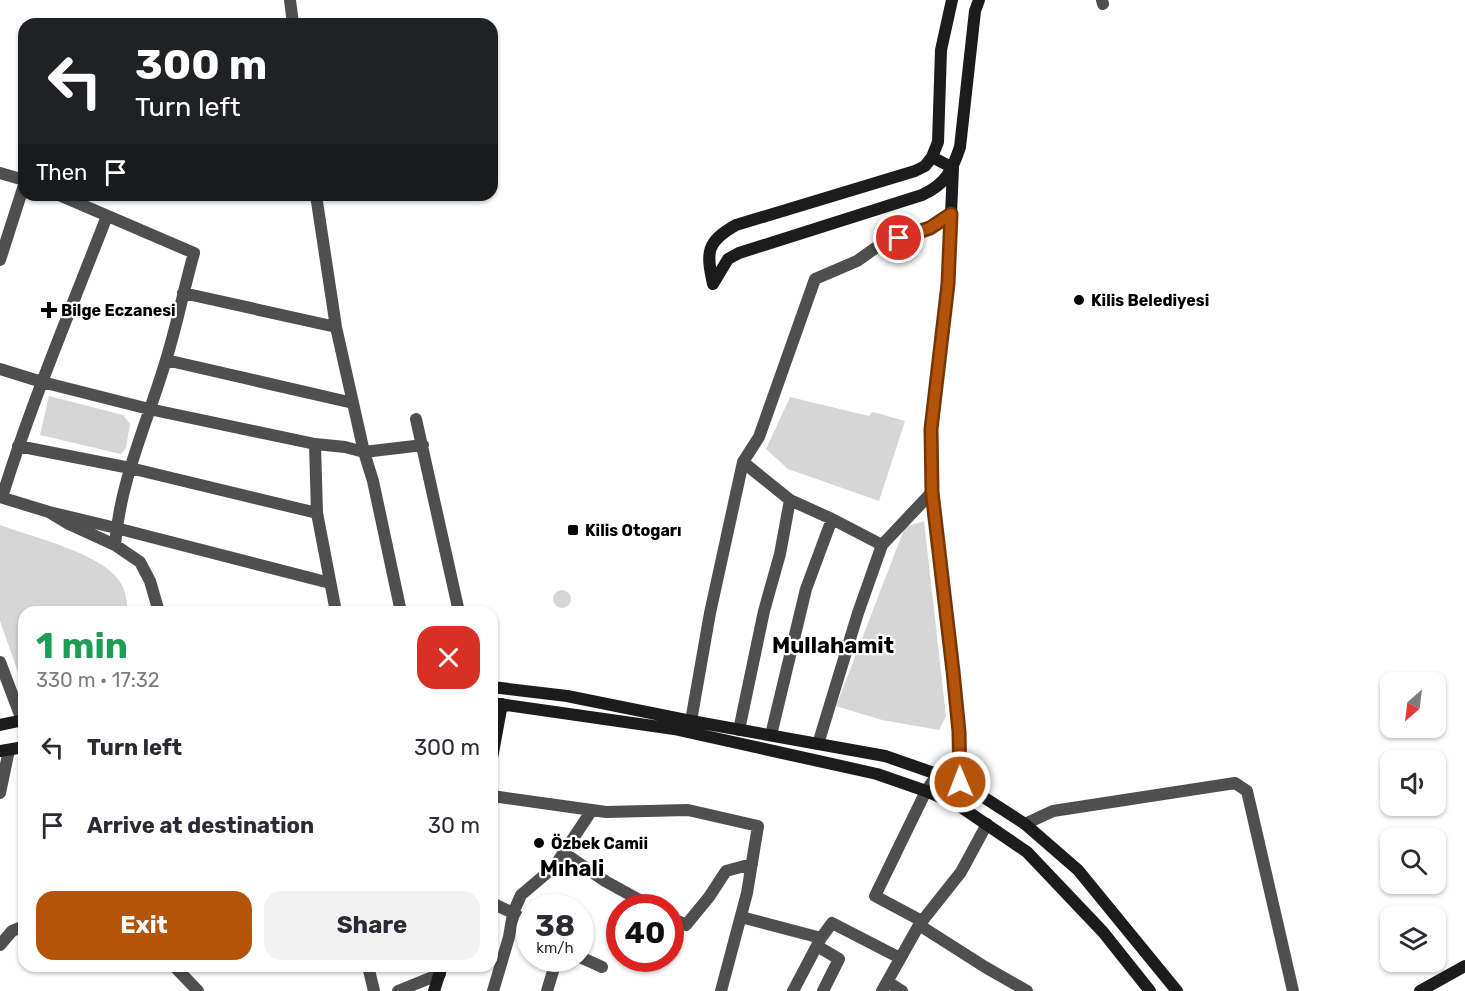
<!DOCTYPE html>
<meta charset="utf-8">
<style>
body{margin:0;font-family:Rubik,sans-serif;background:#f2f2f3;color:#2b2b33;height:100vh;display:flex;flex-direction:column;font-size:22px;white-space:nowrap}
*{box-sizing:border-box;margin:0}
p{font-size:20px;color:#7c7c81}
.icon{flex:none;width:33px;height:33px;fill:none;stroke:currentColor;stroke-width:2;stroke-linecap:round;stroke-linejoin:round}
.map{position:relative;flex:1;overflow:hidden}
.drawer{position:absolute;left:18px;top:606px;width:480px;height:366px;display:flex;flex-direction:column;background:#fff;border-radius:18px;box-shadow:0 2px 4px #0004}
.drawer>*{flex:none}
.top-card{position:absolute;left:18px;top:18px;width:480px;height:183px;border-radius:18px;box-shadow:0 2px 4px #0004;background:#202124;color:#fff;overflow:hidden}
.needle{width:39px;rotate:208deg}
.controls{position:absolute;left:1380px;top:672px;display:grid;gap:12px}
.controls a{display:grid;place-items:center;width:66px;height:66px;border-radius:12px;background:#fff;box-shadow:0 2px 4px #0004;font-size:30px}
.speed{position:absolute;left:516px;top:894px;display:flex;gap:12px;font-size:30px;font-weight:700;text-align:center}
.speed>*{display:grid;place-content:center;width:78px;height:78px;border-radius:50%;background:#fff;box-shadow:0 2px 4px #0004;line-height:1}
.speed small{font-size:15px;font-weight:400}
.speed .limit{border:9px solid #d22;background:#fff;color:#111}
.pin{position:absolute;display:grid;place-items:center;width:51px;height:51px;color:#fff;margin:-26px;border:3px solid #fff;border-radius:50%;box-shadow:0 2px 6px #0007}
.me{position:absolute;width:66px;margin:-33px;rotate:359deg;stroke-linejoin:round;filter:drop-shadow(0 0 4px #0008)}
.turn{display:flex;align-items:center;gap:21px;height:126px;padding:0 18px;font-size:27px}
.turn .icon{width:78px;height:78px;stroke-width:2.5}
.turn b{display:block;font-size:42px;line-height:51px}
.then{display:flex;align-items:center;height:57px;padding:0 18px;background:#0003;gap:12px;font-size:22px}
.round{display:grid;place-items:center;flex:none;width:63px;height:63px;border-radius:18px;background:#f2f2f3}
.headline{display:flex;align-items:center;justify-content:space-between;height:102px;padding:0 18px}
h1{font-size:36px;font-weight:700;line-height:45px;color:#1e9e55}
.action{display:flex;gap:12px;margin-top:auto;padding:12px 18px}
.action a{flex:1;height:69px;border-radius:18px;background:#b45309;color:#fff;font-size:24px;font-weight:700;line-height:69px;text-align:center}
.action a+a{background:#f2f2f3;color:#2b2b33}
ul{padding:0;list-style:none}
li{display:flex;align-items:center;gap:18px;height:78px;padding:0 18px}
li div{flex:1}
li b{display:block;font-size:22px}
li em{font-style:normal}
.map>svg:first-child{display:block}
.green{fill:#d6d6d6}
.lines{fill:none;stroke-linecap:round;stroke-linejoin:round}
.street{stroke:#4f4f4f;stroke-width:12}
.secondary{stroke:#1c1c1c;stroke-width:12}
.route-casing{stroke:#753606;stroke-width:15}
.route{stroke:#b45309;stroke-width:10}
.poi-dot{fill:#000;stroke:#fff;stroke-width:2}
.labels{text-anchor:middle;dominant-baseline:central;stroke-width:4.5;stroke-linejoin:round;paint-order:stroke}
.poi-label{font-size:16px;font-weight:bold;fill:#000;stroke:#fff;text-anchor:start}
.district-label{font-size:22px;font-weight:bold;fill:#000;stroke:#fff}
</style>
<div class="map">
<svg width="1465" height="991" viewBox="0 0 1465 991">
<rect width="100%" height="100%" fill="#fff"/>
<path class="green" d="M49,396L123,415L130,424L126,448L121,454L40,435Z
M790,397L869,416L873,412L905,421L879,501L788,469L766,449Z
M924,521L946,716L939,730L882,720L836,706L905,527Z
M0,525C31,537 107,554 122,585C126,593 127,603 128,612H24V689L0,621Z
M553 599a9 9 0 1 1 18 0a9 9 0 1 1-18 0Z"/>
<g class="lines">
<path class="street" d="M290,0L293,24
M1102,0L1103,4
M0,173L24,180
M59,195L194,253C184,288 177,325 166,360C148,421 120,480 115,545
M316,195L336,327L364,452L373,481L401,612
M0,260L24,185
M183,293L336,327
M166,360L353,403
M0,369L42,382L149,409L315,444L345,447L364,452L423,445
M416,419L459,612
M315,444L317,513L336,612
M18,446L130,468L317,513
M743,462L790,500L832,519L882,545
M0,497L49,512L69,524L115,545L140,562L150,581L159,612
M2,497C32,401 71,309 107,216
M49,512L116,528L330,583
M0,662L22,720
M691,721L710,613L743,462L759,437L815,279L857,261L884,242L930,228L951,214
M739,730L764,611L780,554L790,500
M771,735L806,589L832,519
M818,744L858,613L882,545L932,492
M938,774L926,791L875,896L920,920L919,925L985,967L1027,991
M0,793L9,750
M492,796L606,812L688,810L758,826L747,893L721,991
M1025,824L1053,811L1235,783L1247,791L1293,991
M564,853L605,881L654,908
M492,903L513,913L521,895L554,867L592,810
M670,917L686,925L709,897L726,871L752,864
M741,917L821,938
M0,945L12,931L24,926
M817,946L839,959L823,991
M580,957L602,967
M174,966L198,991
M368,966L374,991
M888,982L902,991
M398,991L440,974
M493,991L509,937L513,913L530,925
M547,991L557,958
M793,991L821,938L832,923L900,958
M882,991L919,925L961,872L987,824"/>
<path class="secondary" d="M932,157L953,168L948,284L931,429L932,492L959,732L958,805
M713,284L728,259L739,253L922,195C946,184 952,171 960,147L975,11L979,0
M713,284C706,252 706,242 736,225L915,171L925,166L932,157L938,142L941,50L952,0
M492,687L567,696L691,721L885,756L960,782L1025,824L1078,870L1177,991
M492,703L674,729L877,774L926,791L958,805L1027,852L1103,932L1150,991
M0,725L24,720
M0,751L24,747
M492,758L502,704
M434,991L442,966
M1420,991L1465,966"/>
</g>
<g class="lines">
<defs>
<path id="route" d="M899,238L930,228L951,214L948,284L931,429L932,492L953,671L959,732L960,782"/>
</defs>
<use href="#route" class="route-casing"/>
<use href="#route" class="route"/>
</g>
<g class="poi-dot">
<circle cx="1079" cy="300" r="6"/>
<path d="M46 301h6v6h6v6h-6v6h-6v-6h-6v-6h6z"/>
<rect x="567" y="524" width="12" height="12" rx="3"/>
<circle cx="539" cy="843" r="6"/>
</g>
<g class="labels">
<g class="poi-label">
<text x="1091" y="300">Kilis Belediyesi</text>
<text x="61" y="310">Bilge Eczanesi</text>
<text x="585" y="530">Kilis Otogarı</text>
<text x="551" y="843">Özbek Camii</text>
</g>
<g class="district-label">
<text x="833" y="645">Mullahamit</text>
<text x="572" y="868">Mıhali</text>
</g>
</g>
</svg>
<div class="controls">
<a><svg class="needle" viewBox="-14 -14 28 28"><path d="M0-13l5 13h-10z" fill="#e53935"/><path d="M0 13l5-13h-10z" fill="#7c7c81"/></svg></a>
<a><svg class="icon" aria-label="sound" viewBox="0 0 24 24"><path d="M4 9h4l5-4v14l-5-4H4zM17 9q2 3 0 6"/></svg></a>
<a><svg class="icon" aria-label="search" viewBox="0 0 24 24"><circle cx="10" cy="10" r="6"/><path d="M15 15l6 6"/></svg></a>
<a><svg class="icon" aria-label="layers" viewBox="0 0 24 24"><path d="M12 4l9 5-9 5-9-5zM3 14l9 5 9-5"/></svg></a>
</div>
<div class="speed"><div>38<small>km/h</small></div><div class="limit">40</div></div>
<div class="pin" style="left:899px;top:238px;background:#d93025"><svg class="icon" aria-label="arrive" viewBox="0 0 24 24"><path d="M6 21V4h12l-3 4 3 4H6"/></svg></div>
<svg class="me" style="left:960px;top:782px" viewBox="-20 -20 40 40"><circle r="17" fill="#b45309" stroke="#fff" stroke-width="3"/><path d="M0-11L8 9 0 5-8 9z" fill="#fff"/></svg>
<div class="top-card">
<div class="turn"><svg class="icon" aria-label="left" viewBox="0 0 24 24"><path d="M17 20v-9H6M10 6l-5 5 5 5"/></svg><div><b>300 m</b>Turn left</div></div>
<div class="then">Then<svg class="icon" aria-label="arrive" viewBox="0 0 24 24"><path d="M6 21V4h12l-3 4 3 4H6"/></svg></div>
</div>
<section class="drawer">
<div class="headline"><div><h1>1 min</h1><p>330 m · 17:32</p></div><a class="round" style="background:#d93025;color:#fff"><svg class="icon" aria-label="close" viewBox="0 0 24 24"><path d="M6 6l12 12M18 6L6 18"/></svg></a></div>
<ul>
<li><svg class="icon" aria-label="left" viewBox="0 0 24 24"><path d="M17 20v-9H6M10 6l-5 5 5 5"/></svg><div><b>Turn left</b></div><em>300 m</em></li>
<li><svg class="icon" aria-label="arrive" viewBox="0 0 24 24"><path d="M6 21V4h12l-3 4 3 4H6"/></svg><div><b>Arrive at destination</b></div><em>30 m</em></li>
</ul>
<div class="action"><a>Exit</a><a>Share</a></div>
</section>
</div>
